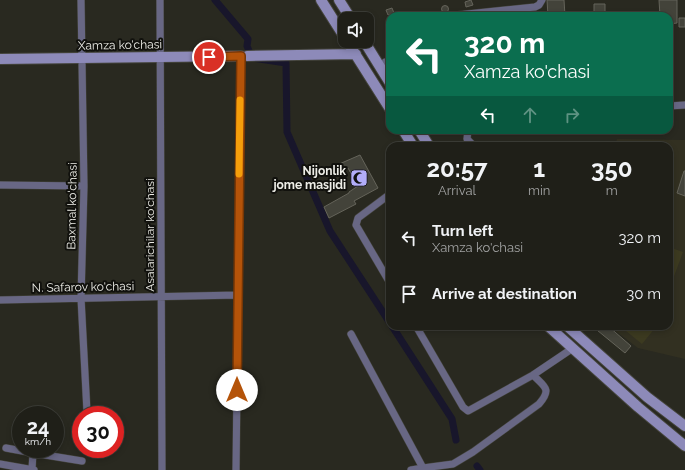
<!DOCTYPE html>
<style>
body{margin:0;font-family:Raleway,sans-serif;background:#2c2c25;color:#f1f3f6;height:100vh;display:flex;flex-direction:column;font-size:15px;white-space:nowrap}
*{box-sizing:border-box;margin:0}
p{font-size:13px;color:#a1a2a2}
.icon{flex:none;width:22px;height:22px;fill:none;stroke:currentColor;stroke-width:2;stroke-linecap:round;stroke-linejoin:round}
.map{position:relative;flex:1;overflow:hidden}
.details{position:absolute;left:386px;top:142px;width:287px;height:188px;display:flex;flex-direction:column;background:#1f1f18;border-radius:12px;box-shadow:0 2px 6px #0003,0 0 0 1px #3c3d37}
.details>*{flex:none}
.banner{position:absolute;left:386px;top:12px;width:287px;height:122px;border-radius:12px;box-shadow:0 2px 6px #0003,0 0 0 1px #3c3d37;background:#0b6e4f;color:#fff;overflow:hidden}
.tools{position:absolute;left:338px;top:12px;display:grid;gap:8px}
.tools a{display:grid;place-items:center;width:36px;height:36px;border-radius:8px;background:#1f1f18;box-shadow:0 2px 6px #0003,0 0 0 1px #3c3d37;font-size:20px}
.speed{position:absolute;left:12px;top:406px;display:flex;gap:8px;font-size:20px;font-weight:700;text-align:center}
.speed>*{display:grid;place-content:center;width:52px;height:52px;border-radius:50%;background:#1f1f18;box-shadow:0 2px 6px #0003,0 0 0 1px #3c3d37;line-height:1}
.speed small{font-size:10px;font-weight:400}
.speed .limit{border:6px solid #d22;background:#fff;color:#111}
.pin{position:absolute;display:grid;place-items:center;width:34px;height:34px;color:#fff;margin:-17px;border:2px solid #fff;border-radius:50%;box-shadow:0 1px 4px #0007}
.me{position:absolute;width:44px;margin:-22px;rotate:0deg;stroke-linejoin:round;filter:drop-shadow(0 0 3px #0008)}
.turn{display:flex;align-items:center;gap:14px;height:84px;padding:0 12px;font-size:18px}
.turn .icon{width:52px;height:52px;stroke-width:2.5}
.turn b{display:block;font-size:28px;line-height:34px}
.lanes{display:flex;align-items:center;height:38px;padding:0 12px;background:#0003;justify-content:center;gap:20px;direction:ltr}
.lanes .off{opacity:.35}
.eta{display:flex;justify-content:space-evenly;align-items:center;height:68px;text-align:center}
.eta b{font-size:24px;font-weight:700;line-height:28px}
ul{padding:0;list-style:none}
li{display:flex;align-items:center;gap:12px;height:56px;padding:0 12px}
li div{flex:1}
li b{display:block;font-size:15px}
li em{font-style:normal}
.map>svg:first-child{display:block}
.built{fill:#323021}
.green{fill:#3c3a20}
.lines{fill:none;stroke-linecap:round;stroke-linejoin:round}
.canal{stroke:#18162b;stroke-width:7}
.building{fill:#43433a;stroke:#65645a}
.minor-casing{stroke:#44443c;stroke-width:8}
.secondary-casing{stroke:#44443c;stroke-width:12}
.minor{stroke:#686784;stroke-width:7}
.secondary{stroke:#8d8ab9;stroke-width:10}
.route-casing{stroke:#753606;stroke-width:10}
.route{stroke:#b45309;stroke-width:7}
.slow{stroke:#f59e0b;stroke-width:7}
.labels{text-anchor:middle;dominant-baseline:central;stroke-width:4;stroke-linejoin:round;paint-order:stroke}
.street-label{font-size:12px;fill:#edede7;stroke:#11110d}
.poi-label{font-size:12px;font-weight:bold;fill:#edede7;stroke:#11110d;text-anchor:end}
</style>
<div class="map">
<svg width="685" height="470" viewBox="0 0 685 470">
<rect width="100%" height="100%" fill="#292920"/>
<path class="built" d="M617,139L685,140V359L638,348L609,326H669V146H615Z"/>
<path class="green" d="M669,247L683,252L669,290Z
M620,326H652L655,328L642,344Z"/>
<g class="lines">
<path class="canal" d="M215,0L248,39L247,46L252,58L286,63L287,132L330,231L390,323
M392,326L452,419L456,440
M477,466L480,470"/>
</g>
<path class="building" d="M471,0L473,5L466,7L465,2Z
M547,0H564L565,16H548Z
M659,0H677V23L669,24V16H660Z
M594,4H605V16H594Z
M441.5 9a3.5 3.5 0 1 1 7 0a3.5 3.5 0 1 1-7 0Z
M392,8L394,13L388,15L386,10Z
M679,18H685V27H679Z
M360,155L378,188L354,201L356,204L329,218L324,207L349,193V192L358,186L348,168L334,175L330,168Z
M684,171H685V196L677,193Z
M592,326H608L631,346L625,353Z"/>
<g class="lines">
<defs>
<path id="minor" d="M81,0L84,186L81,298L87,412
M160,0L162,470
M448,16L535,7L539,5L542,0
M382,71L385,62H390
M669,106L685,105
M468,130L467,139L474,146
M0,185L84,186
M390,194L358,218L356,225L390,283
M0,300L238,295
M416,326L463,407L468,411L533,375L573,348
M351,334L423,468L411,470
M6,448L33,453
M0,464L34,470
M423,468L453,464L473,452L539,404C552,389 545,387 533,375
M32,469L33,453L82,461
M236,470L241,56"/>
<path id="secondary" d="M321,0L345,38
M339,0L351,19
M347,41L390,109
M364,41L390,83
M247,56L356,54
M0,59L241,56
M403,130L413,146
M419,130L429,146
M548,326L638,407L685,446
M567,326L647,397L685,426"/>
</defs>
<use href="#minor" class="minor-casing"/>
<use href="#secondary" class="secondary-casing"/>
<use href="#minor" class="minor"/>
<use href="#secondary" class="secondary"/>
</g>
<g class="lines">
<defs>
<path id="route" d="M209,57L241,56L237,390"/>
</defs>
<use href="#route" class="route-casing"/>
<use href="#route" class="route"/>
<path class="slow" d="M239,174L240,100"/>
</g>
<defs>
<symbol id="mosque-square" viewBox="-11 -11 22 22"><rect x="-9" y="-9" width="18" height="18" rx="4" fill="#b2adf9" stroke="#11110d"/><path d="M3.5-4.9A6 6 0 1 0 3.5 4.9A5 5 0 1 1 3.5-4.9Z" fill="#111"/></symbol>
</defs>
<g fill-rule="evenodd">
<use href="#mosque-square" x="349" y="168" width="20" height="20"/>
</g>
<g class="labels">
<g class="street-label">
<text transform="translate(120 45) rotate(-1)">Xamza ko'chasi</text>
<text transform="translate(72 206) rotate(-89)">Baxmal ko'chasi</text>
<text transform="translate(150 235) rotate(-90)">Asalarichilar ko'chasi</text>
<text transform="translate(83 287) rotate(-1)">N. Safarov ko'chasi</text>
</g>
<g class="poi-label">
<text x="346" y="171">Nijonlik<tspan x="346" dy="14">jome masjidi</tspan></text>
</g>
</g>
</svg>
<div class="tools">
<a><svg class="icon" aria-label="sound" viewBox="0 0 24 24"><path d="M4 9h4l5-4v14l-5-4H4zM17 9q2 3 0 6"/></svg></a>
</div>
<div class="speed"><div>24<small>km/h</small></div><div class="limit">30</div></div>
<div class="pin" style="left:209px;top:57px;background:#d93025"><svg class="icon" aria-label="arrive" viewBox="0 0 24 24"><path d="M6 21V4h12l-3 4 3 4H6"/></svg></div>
<svg class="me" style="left:237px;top:390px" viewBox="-20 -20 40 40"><circle r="19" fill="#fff"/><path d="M0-13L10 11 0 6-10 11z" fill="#b45309"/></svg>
<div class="banner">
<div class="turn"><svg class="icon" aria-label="left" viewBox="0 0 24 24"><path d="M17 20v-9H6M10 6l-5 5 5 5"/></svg><div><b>320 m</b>Xamza ko'chasi</div></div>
<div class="lanes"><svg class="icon" aria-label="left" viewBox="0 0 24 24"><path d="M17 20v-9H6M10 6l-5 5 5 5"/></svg><svg class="icon off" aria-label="ahead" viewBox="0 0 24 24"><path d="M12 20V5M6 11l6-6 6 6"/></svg><svg class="icon off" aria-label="right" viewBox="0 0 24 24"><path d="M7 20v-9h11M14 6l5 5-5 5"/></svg></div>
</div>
<section class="details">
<div class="eta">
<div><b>20:57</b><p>Arrival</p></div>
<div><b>1</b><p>min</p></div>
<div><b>350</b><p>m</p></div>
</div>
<ul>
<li><svg class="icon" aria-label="left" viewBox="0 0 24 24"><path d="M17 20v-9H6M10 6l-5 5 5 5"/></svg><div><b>Turn left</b><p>Xamza ko'chasi</p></div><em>320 m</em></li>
<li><svg class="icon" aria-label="arrive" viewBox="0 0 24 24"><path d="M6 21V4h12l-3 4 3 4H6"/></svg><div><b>Arrive at destination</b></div><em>30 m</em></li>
</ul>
</section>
</div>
